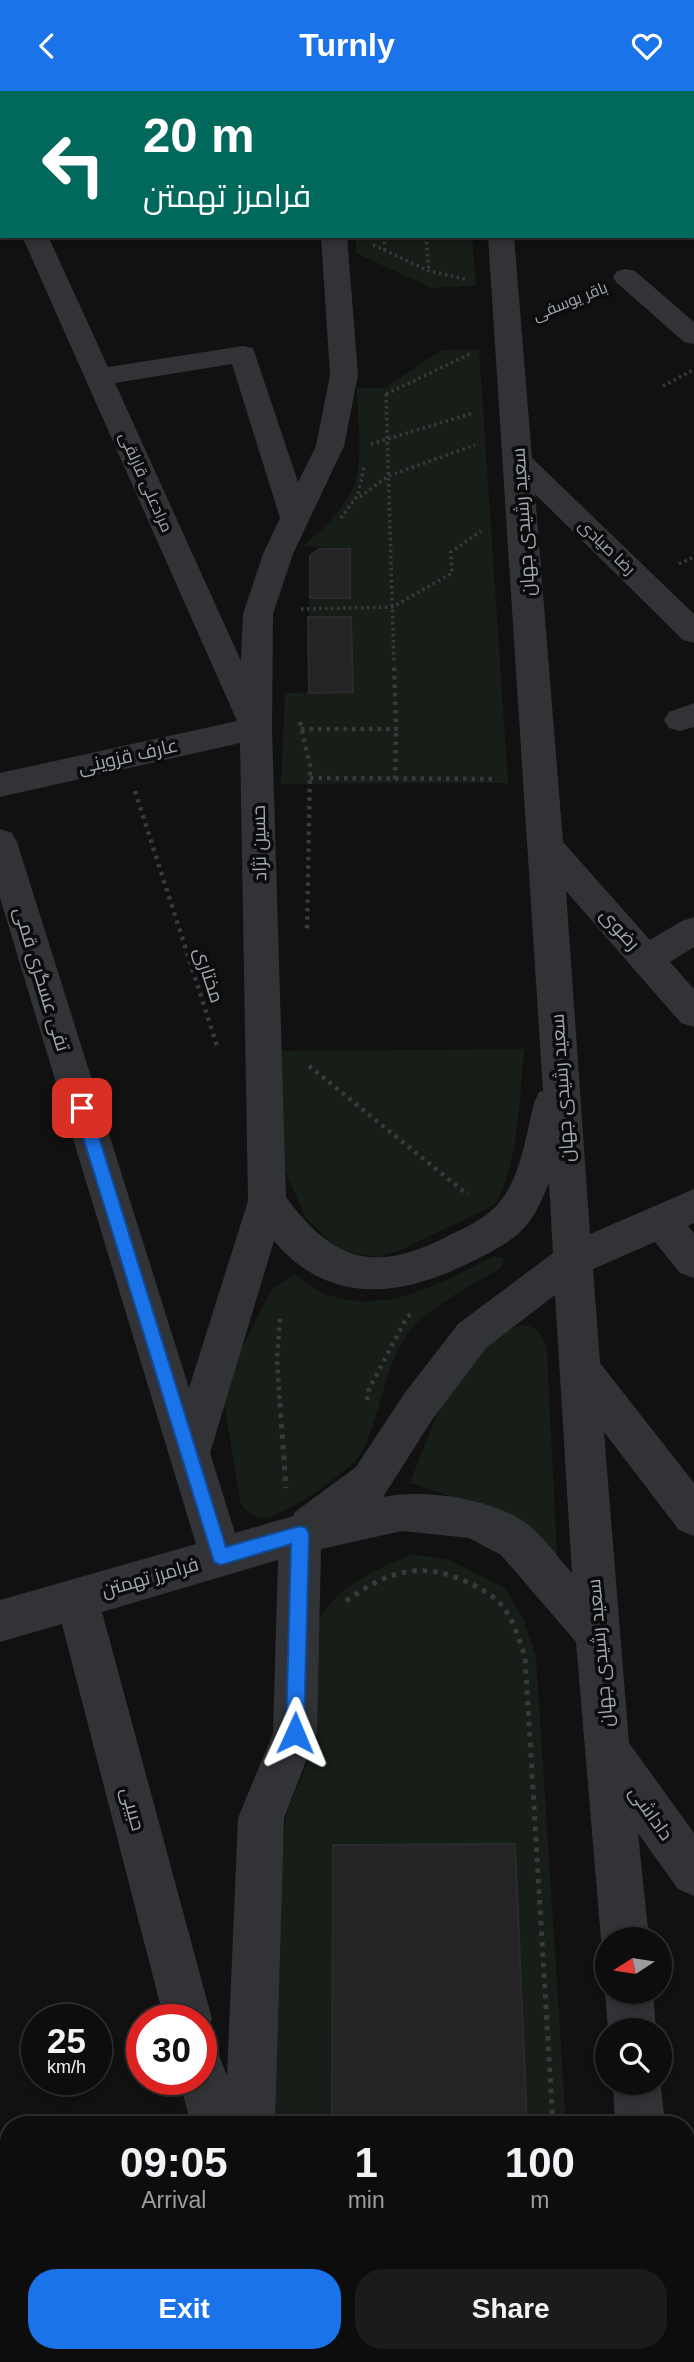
<!DOCTYPE html>
<meta charset="utf-8">
<style>
body{margin:0;font-family:Arial,Cairo,sans-serif;background:#1b1b1c;color:#f1f3f6;height:100vh;display:flex;flex-direction:column;font-size:26px;white-space:nowrap}
*{box-sizing:border-box;margin:0}
p{font-size:23px;color:#9a9c9e}
.icon{flex:none;width:38px;height:38px;fill:none;stroke:currentColor;stroke-width:2;stroke-linecap:round;stroke-linejoin:round}
.map{position:relative;flex:1;overflow:hidden}
.sheet{position:absolute;left:0px;top:2025px;width:695px;height:247px;display:flex;flex-direction:column;background:#0d0d0e;border-radius:28px 28px 0 0;box-shadow:0 4px 10px #0003,0 0 0 2px #2d2d2e}
.sheet>*{flex:none}
.guide{position:absolute;left:0px;top:0px;width:695px;height:147px;box-shadow:0 4px 10px #0003,0 0 0 2px #2d2d2e;background:#00695c;color:#fff;overflow:hidden}
.needle{width:46px;rotate:258deg}
.controls{position:absolute;left:595px;top:1836px;display:grid;gap:14px}
.controls a{display:grid;place-items:center;width:77px;height:77px;border-radius:50%;background:#0d0d0e;box-shadow:0 4px 10px #0003,0 0 0 2px #2d2d2e;font-size:35px}
.speed{position:absolute;left:21px;top:1913px;display:flex;gap:14px;font-size:35px;font-weight:700;text-align:center}
.speed>*{display:grid;place-content:center;width:91px;height:91px;border-radius:50%;background:#0d0d0e;box-shadow:0 4px 10px #0003,0 0 0 2px #2d2d2e;line-height:1}
.speed small{font-size:18px;font-weight:400}
.speed .limit{border:10px solid #d22;background:#fff;color:#111}
.pin{position:absolute;display:grid;place-items:center;width:60px;height:60px;color:#fff;margin:-30px;border-radius:14px;box-shadow:0 4px 10px #0006}
.me{position:absolute;width:77px;margin:-38px;rotate:1deg;stroke-linejoin:round;filter:drop-shadow(0 0 5px #0008)}
.turn{display:flex;align-items:center;gap:24px;height:147px;padding:0 28px;font-size:32px}
.turn .icon{width:91px;height:91px;stroke-width:2.5}
.turn b{display:block;font-size:49px;line-height:60px}
.eta{display:flex;justify-content:space-evenly;align-items:center;height:119px;text-align:center}
.eta b{font-size:42px;font-weight:700;line-height:49px}
.action{display:flex;gap:14px;margin-top:auto;padding:14px 28px}
.action a{flex:1;height:80px;border-radius:28px;background:#1a73e8;color:#fff;font-size:28px;font-weight:700;line-height:80px;text-align:center}
.action a+a{background:#1b1b1c;color:#f1f3f6}
header{display:flex;justify-content:space-between;align-items:center;height:91px;padding:0 28px;background:#1a73e8;color:#fff;font-size:32px;font-weight:700}
.map>svg:first-child{display:block}
.green{fill:#171d17}
.building{fill:#242426;stroke:#2b2b2e;stroke-width:2}
.lines{fill:none;stroke-linecap:round;stroke-linejoin:round}
.path-far2{stroke:#373a3f;stroke-width:3.5;stroke-dasharray:2.5 3.5;stroke-linecap:butt}
.path-far1{stroke:#373a3f;stroke-width:4.5;stroke-dasharray:3.5 5;stroke-linecap:butt}
.path{stroke:#373a3f;stroke-width:5;stroke-dasharray:4.5 6;stroke-linecap:butt}
.minor{fill:#313337;fill-rule:evenodd}
.route{fill:#1a73e8;stroke:#114b97;stroke-width:2}
.labels{text-anchor:middle;dominant-baseline:central;stroke-width:7;stroke-linejoin:round;paint-order:stroke}
.far-street-label{font-size:16px;fill:#a1a8b4;stroke:#0c0c0d}
.street-label{font-size:19px;fill:#a1a8b4;stroke:#0c0c0d}
</style>
<header><svg class="icon" aria-label="back" viewBox="0 0 24 24"><path d="M15 5l-7 7 7 7"/></svg>Turnly<svg class="icon" aria-label="heart" viewBox="0 0 24 24"><path d="M12 20l-8-8c-3-5 5-10 8-4 3-6 11-1 8 4z"/></svg></header>
<div class="map">
<svg width="694" height="2271" viewBox="0 0 694 2271">
<rect width="100%" height="100%" fill="#111112"/>
<path class="green" d="M355,145H472L476,195L431,197L356,162Z
M479,258L508,692L281,693L285,602L353,601L351,526H308L310,507H350L349,458L303,455C371,397 360,380 357,297H384L442,259Z
M524,958C520,1002 519,1078 494,1114L403,1158L378,1166L338,1159L305,1126L285,1079L277,960Z
M494,1165L504,1167L502,1176C470,1196 430,1214 407,1244C382,1279 382,1325 361,1362C352,1379 284,1426 265,1427C253,1427 245,1420 240,1410L223,1304L233,1274L272,1198L295,1183C305,1190 316,1200 328,1204C388,1224 441,1192 494,1165Z
M523,1234C539,1236 545,1247 547,1261L557,1465L478,1415L410,1392C433,1337 457,1250 523,1234Z
M412,1463L450,1469L505,1497L523,1527L536,1565L566,2033L273,2034L276,1781L288,1719L309,1668L317,1534C332,1496 376,1479 412,1463Z
M272,2263H582L583,2271H272Z"/>
<path class="building" d="M319,458H350V507H310V465Z
M308,526H351L353,601L309,602Z
M515,1753L527,2034H332L333,1754Z
M331,2263H536L537,2271H331Z"/>
<g class="lines">
<path class="path-far2" d="M384,145L385,160
M426,145L429,181
M373,154L429,180L465,188
M545,220L592,201
M663,295L693,279
M386,303L470,263
M386,303L394,573
M371,353L473,322
M360,406L388,385L475,354
M341,427L358,404L364,376
M679,473L694,466
M301,518L393,516L452,482L451,461L481,440"/>
<path class="path-far1" d="M300,631L310,675L307,841
M301,638H396L394,572
M310,687L496,688
M395,688L396,638
M135,700L217,955
M309,975L468,1104
M280,1228L277,1269L280,1314
M367,1309L369,1298L407,1226L413,1222"/>
<path class="path" d="M280,1312L286,1397
M346,1510C386,1481 420,1469 467,1491C482,1498 497,1506 506,1520C515,1533 519,1550 525,1565L553,2034
M288,2263V2271
M569,2263L570,2271"/>
<path class="minor" d="M312,0H336V2H312Z
M476,0H500L501,2H477Z
M642,0H666V2H642Z
M0,60L2,61V80L0,79Z
M22,145H48L108,276L243,255L253,257L298,391L316,355L330,284L321,145H347L358,284L344,355L293,463L273,523L272,637L286,1106C335,1173 377,1182 450,1144C469,1135 490,1125 502,1108C522,1081 526,1043 534,1012L539,1001L543,1000L488,145H514L532,367L694,523V552L683,549L535,403L563,751L650,849L682,830L694,826V856L670,871L694,898V936L681,932L566,800L590,1143L694,1098V1132L688,1135L694,1142V1187L680,1182L655,1151L593,1178L600,1272L694,1392V1445L679,1439L604,1341L629,1652L694,1742V1805L678,1798L638,1742L649,1848H607V1862L601,1848L576,1551L501,1464L469,1447L402,1440L321,1458L317,1642L284,1727L275,2034H191L179,1988H201V1955L218,1962L227,1985L238,1727L273,1642L278,1469L102,1521L212,1928L205,1945L201,1947V1928H164L62,1533L0,1551V1509L196,1453L0,807V738L12,742L17,751L189,1297L248,1110L240,652L0,706V682L237,630ZM232,273L280,427L263,463L243,523L241,570L115,292ZM549,1092L553,1162L458,1233L404,1303L356,1376L295,1421L293,1425L235,1442L210,1362L274,1150C330,1216 403,1206 473,1170C493,1160 516,1149 529,1131C538,1119 543,1105 549,1092ZM555,1204L572,1482C559,1468 547,1450 532,1437C499,1408 425,1397 383,1406L432,1329L486,1257Z
M626,178L635,180L694,231V253L684,251L617,192L613,186L617,180Z
M694,612V636L680,640L669,637L664,629L669,621Z
M607,1895V1900H653L656,1939H608L605,1900Z
M660,1988L665,2034H615L613,1992H660Z
M0,2047L9,2051V2137L0,2134Z
M686,2118L694,2122V2183L686,2179Z
M686,2250L691,2271H639V2263H686Z
M16,2263H68L69,2271H17Z
M203,2263H255L254,2271H202Z"/>
</g>
<path class="route" d="M82,1011L90,1017L226,1456L300,1435L306,1437L309,1443L304,1642L302,1649L295,1651L288,1649L286,1642L291,1453L221,1474L214,1471L74,1017Z"/>
<g class="labels">
<g class="far-street-label">
<text transform="translate(570 210) rotate(-22)">باقر یوسفی</text>
<text transform="translate(146 391) rotate(66)">مرادعلی قارلقی</text>
<text transform="translate(607 456) rotate(44)">رضا صیادی</text>
</g>
<g class="street-label">
<text transform="translate(523 431) rotate(-94)">سعید رشیدی جهان</text>
<text transform="translate(128 665) rotate(-13)">عارف قزوینی</text>
<text transform="translate(259 752) rotate(-91)">حسین نژاد</text>
<text transform="translate(620 838) rotate(48)">رضوی</text>
<text transform="translate(209 884) rotate(72)">مختاری</text>
<text transform="translate(42 888) rotate(73)">تفی عسگری قمی</text>
<text transform="translate(562 997) rotate(-94)">سعید رشیدی جهان</text>
<text transform="translate(150 1486) rotate(-16)">فرامرز تهمتن</text>
<text transform="translate(600 1562) rotate(-95)">سعید رشیدی جهان</text>
<text transform="translate(133 1718) rotate(75)">حبیبی</text>
<text transform="translate(651 1722) rotate(55)">داداشی</text>
</g>
</g>
</svg>
<div class="controls">
<a><svg class="needle" viewBox="-14 -14 28 28"><path d="M0-13l5 13h-10z" fill="#e53935"/><path d="M0 13l5-13h-10z" fill="#9a9c9e"/></svg></a>
<a><svg class="icon" aria-label="search" viewBox="0 0 24 24"><circle cx="10" cy="10" r="6"/><path d="M15 15l6 6"/></svg></a>
</div>
<div class="speed"><div>25<small>km/h</small></div><div class="limit">30</div></div>
<div class="pin" style="left:82px;top:1017px;background:#d93025"><svg class="icon" aria-label="arrive" viewBox="0 0 24 24"><path d="M6 21V4h12l-3 4 3 4H6"/></svg></div>
<svg class="me" style="left:295px;top:1642px" viewBox="-20 -20 40 40"><path d="M0-17L14 15 0 8-14 15z" fill="#1a73e8" stroke="#fff" stroke-width="4"/></svg>
<div class="guide">
<div class="turn"><svg class="icon" aria-label="left" viewBox="0 0 24 24"><path d="M17 20v-9H6M10 6l-5 5 5 5"/></svg><div><b>20 m</b>فرامرز تهمتن</div></div>
</div>
<section class="sheet">
<div class="eta">
<div><b>09:05</b><p>Arrival</p></div>
<div><b>1</b><p>min</p></div>
<div><b>100</b><p>m</p></div>
</div>
<div class="action"><a>Exit</a><a>Share</a></div>
</section>
</div>
